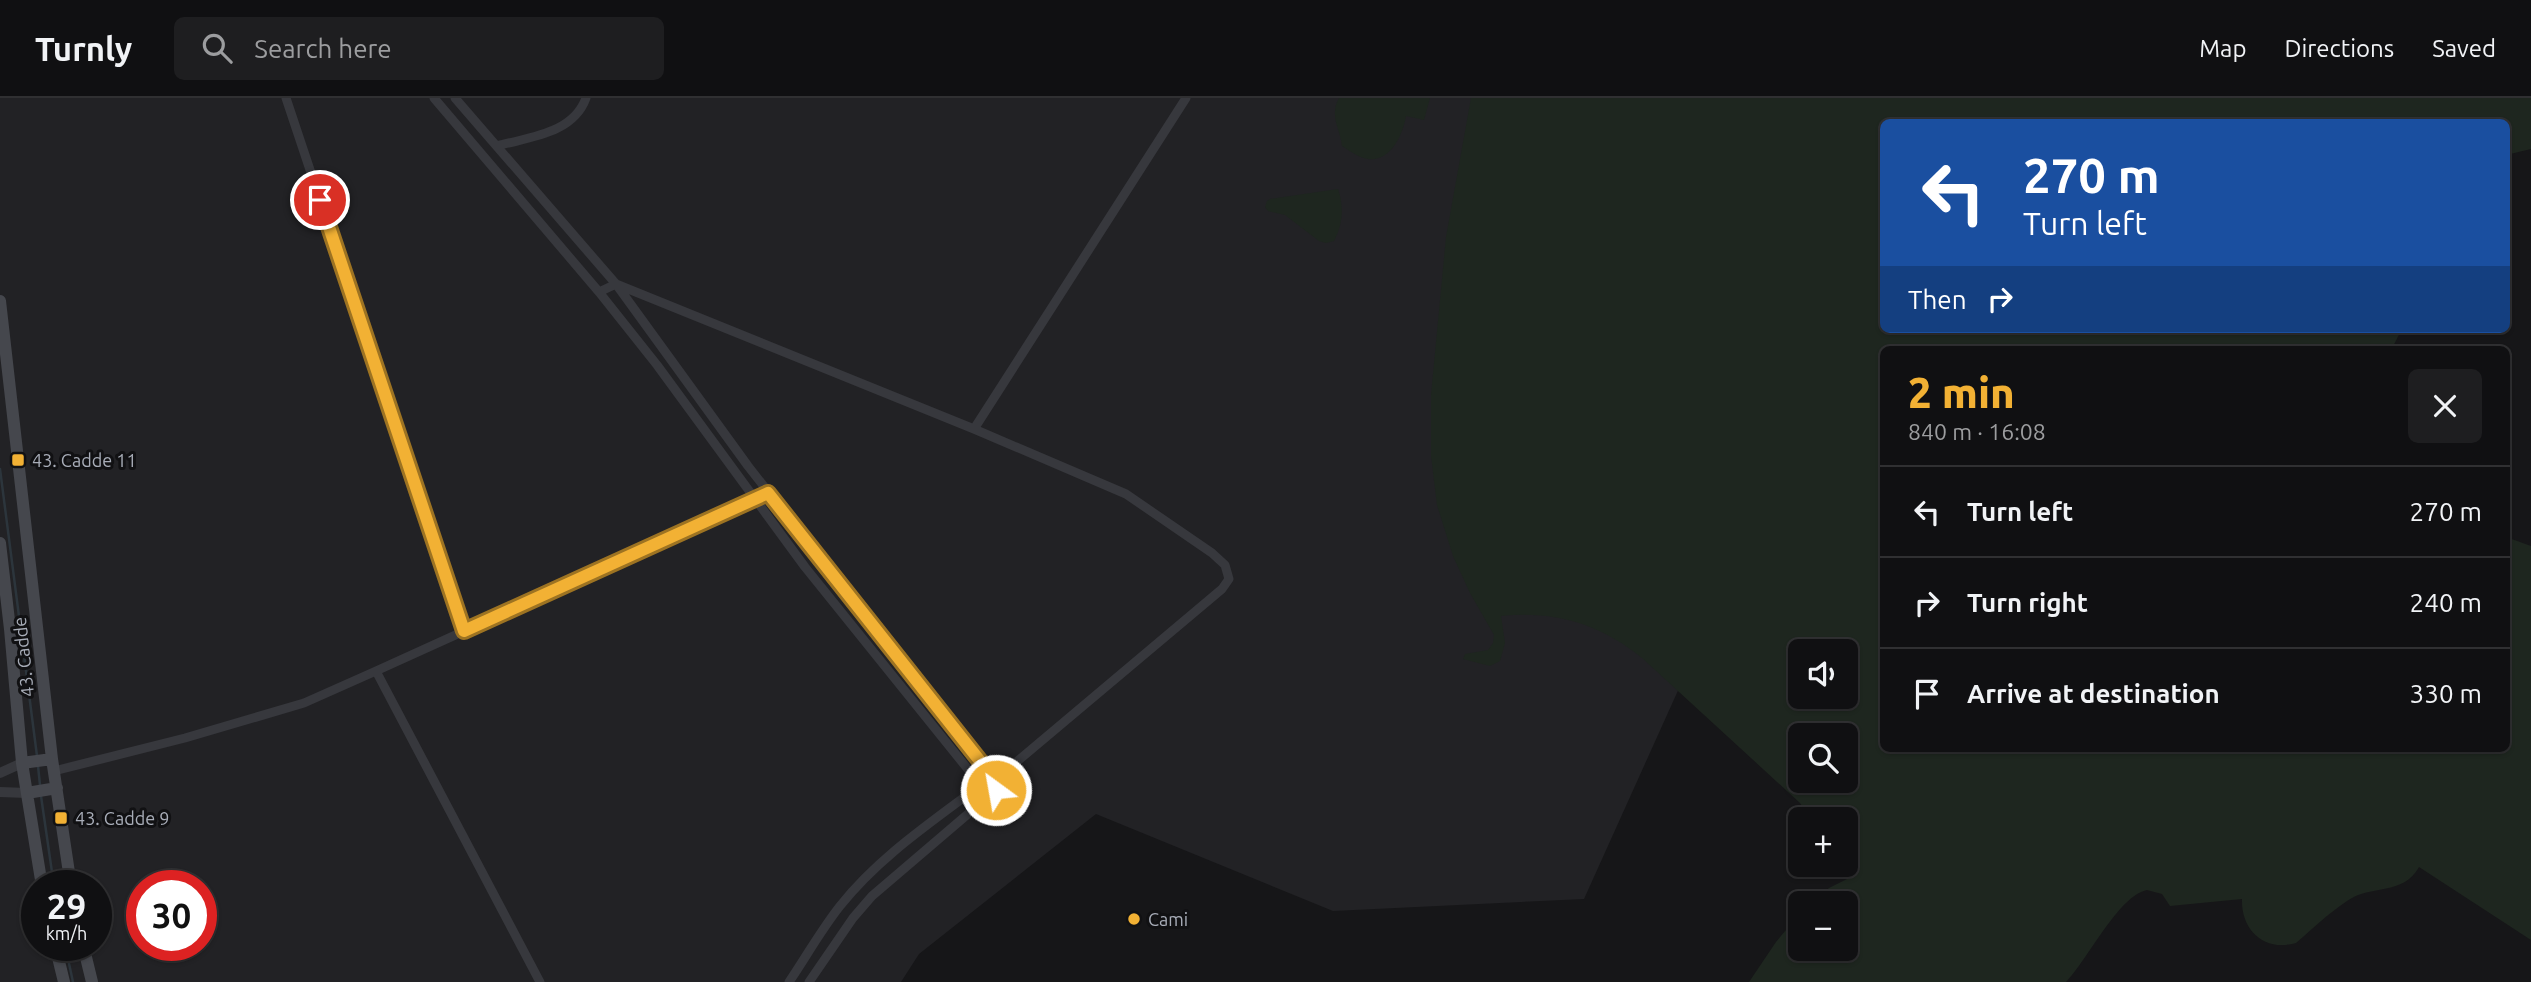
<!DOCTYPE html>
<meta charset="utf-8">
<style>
body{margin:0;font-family:Ubuntu,sans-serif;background:#1e1e20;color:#f1f3f6;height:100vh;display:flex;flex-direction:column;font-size:26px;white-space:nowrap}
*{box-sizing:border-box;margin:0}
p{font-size:23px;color:#9c9d9f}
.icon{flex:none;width:38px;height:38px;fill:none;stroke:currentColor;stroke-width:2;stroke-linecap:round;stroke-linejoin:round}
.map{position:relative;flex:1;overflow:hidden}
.sheet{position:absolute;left:1880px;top:248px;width:630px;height:406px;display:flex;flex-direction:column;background:#101012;border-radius:10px;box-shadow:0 2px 5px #0004,0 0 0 2px #303032}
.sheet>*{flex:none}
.top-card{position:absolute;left:1880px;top:21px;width:630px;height:214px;border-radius:10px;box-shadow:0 2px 5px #0004,0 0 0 2px #303032;background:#1a4fa0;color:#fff;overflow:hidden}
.fabs{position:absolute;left:1788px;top:541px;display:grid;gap:14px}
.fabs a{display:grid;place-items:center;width:70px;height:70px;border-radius:10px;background:#101012;box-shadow:0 2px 5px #0004,0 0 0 2px #303032;font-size:35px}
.speed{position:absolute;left:21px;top:772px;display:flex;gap:14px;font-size:35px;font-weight:700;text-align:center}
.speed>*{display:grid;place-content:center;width:91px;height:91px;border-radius:50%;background:#101012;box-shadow:0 2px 5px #0004,0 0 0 2px #303032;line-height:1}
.speed small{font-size:18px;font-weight:400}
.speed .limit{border:10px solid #d22;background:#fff;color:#111}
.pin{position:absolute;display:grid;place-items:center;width:60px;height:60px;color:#fff;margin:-30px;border:4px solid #fff;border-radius:50%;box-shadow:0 2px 7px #0007}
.me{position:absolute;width:77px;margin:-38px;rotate:328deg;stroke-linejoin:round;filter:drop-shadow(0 0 5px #0008)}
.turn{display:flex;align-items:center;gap:24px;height:147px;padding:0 28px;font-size:32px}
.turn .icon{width:91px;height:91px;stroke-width:2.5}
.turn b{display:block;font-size:49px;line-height:60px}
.then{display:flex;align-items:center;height:66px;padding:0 28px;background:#0003;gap:14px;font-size:26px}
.round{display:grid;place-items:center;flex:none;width:74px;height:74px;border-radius:10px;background:#1e1e20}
.summary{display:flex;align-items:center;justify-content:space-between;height:119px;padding:0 28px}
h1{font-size:42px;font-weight:800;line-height:52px;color:#f2b134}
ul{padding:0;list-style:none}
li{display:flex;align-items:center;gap:21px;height:91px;padding:0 28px;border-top:2px solid #303032}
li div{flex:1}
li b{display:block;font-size:26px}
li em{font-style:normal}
header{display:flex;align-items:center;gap:42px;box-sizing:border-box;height:98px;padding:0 35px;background:#101012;border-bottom:2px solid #303032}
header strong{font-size:33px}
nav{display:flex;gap:38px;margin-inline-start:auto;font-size:24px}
.search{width:490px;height:63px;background:#1e1e20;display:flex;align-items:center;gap:18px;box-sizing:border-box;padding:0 24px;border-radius:10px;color:#9c9d9f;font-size:26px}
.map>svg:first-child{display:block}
.built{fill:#222225;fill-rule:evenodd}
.green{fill:#1e261f;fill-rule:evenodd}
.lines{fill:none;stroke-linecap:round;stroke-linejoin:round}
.stream{stroke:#2c353c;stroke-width:2.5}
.minor{stroke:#37383d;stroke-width:9}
.tertiary{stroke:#37383d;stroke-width:10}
.secondary{stroke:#45474d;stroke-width:12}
.route-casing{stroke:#9d7322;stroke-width:18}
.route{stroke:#f2b134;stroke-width:12}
.poi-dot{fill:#f2b134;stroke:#111113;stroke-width:2.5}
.labels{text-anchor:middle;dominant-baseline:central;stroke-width:6;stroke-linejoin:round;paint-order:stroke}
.poi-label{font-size:18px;fill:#a8adb8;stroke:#111113;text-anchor:start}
.street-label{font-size:18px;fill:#a8adb8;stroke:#111113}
</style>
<header>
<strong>Turnly</strong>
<div class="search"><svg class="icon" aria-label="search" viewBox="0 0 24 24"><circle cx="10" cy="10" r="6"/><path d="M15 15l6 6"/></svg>Search here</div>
<nav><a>Map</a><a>Directions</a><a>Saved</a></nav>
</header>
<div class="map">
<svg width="2531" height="884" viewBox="0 0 2531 884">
<rect width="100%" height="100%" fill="#161618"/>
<path class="built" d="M0,0H1945L1883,24V138L1584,801L1333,813L1096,716L919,856L901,884H0ZM37,788H96V847H37ZM142,788H201V847H142Z"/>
<path class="green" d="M1339,0H1430L1424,22L1406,18C1403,36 1391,64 1368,61C1359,60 1350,53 1342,48C1340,30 1329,18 1339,0Z
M1471,0H2531V51L2506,57V24H1883V231H2402L2391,252H1883V651H2506V439L2531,448V842L2419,769C2403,798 2371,786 2347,803C2329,815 2312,831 2296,845C2264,854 2241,832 2242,801L2170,808L2162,796L2147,792C2119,797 2087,863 2066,884H1749L1776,844L1801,814V850H1846V805H1810L1829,790L1849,780L1841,767L1846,766V721H1811L1800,705L1642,560C1601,526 1554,512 1501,518L1505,545L1500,563L1490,568L1463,561L1465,556L1488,552L1493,545L1494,537L1470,495L1453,458L1437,407L1431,358V297L1446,139ZM1846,553V598H1801V553ZM1801,637H1846V682H1801Z
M1338,91C1344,109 1343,126 1334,143L1326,145L1319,143L1285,117L1268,113L1265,109L1267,103L1270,101Z"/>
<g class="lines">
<path class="stream" d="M0,371L37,658
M38,668L40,687
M41,698L54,788
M65,847L73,884"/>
<path class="minor" d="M286,0L464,533
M434,0L599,194L657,267L805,469L979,685
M455,0L616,186L748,368L991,679
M497,48C529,39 573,36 586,0
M599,194L616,186L974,331L1126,396L1212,455L1225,467L1229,481L1222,491L995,682
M974,331L1186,0
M54,673L185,640L304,605L376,573
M979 688a9 9 0 1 1 18 0a9 9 0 1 1-18 0Z
M540,884L376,573L758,400
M789,884C806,859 821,832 840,808C878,760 930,725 978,689
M809,884L853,820L872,798L989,698"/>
<path class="tertiary" d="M0,675L22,665
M0,694L27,695"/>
<path class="secondary" d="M0,203L52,661L71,788
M0,445L10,531L22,665L42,788
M22,665L52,661
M27,695L57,690
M55,847L64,884
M83,847L92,884"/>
</g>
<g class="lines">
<defs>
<path id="route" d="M320,102L464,533L768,395L995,682L996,692"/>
</defs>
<use href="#route" class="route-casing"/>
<use href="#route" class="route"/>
</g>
<g class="poi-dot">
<rect x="11" y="355" width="14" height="14" rx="3.5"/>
<rect x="54" y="713" width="14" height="14" rx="3.5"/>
<circle cx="1134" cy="821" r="7"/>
</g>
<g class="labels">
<g class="poi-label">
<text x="32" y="362">43. Cadde 11</text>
<text x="75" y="720">43. Cadde 9</text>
<text x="1148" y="821">Cami</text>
</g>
<g class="street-label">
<text transform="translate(23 559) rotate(-96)">43. Cadde</text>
</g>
</g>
</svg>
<div class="fabs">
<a><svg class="icon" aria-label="sound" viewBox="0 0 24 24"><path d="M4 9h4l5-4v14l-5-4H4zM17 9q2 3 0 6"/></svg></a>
<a><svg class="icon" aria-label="search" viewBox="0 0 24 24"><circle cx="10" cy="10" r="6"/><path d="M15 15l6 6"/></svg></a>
<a>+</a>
<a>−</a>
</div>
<div class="speed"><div>29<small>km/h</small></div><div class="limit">30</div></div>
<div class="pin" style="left:320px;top:102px;background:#d93025"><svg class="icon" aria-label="arrive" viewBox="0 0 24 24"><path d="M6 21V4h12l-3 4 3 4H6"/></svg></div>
<svg class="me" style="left:996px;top:692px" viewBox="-20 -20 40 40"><circle r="17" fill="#f2b134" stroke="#fff" stroke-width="3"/><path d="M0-11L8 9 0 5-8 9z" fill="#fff"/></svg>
<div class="top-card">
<div class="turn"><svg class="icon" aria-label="left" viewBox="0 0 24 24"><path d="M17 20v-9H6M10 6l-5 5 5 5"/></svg><div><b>270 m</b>Turn left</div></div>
<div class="then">Then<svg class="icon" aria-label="right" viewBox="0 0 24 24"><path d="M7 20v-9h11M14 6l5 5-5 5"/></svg></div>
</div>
<section class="sheet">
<div class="summary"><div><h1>2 min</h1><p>840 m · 16:08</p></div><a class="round"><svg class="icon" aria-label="close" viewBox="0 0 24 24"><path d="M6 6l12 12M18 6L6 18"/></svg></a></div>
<ul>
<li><svg class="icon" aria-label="left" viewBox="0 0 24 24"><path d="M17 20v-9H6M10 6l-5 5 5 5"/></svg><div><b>Turn left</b></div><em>270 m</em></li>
<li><svg class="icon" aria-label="right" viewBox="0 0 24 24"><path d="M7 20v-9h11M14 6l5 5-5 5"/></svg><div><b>Turn right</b></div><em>240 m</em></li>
<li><svg class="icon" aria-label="arrive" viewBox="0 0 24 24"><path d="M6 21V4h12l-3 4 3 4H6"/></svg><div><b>Arrive at destination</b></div><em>330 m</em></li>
</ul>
</section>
</div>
